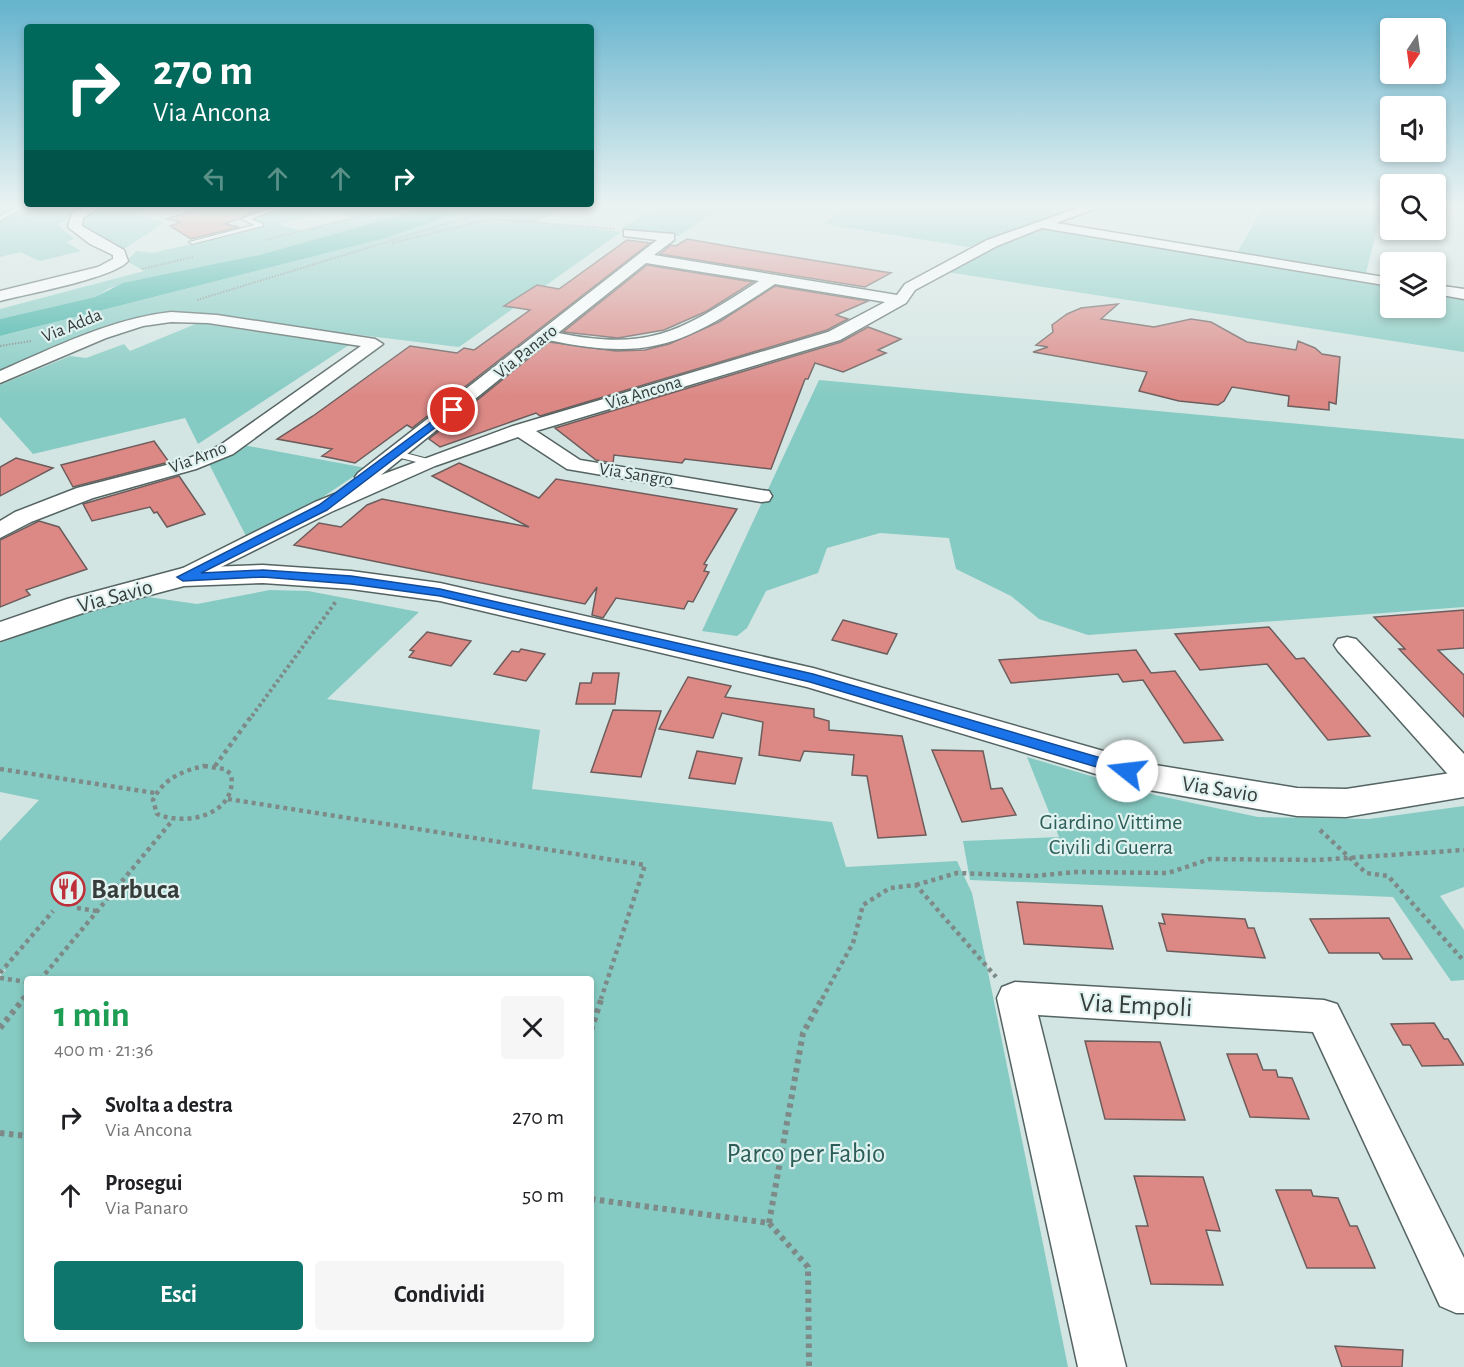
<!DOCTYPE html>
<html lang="it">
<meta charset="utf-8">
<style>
body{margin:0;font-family:"Alegreya Sans",sans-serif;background:#f6f6f6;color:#202124;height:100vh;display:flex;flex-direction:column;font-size:22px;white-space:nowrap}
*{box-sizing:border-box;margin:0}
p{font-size:20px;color:#757577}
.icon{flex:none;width:33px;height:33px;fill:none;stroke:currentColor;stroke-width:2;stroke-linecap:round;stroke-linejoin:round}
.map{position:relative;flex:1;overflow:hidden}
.side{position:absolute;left:24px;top:976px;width:570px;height:366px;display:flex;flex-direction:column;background:#fff;border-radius:6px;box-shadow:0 3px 9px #0003}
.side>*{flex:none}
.guide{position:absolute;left:24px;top:24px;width:570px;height:183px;border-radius:6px;box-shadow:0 3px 9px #0003;background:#00695c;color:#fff;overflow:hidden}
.needle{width:39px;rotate:193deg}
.tools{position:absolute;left:1380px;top:18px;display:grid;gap:12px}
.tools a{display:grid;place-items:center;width:66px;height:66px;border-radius:6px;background:#fff;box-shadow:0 3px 9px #0003;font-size:30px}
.pin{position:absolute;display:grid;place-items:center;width:51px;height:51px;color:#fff;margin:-26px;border:3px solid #fff;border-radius:50%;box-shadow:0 2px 6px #0007}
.me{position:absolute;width:66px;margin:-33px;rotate:286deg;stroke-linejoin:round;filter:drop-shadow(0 0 4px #0008)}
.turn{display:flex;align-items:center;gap:21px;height:126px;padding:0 30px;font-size:27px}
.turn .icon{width:78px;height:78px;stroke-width:2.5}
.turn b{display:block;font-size:42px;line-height:51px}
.lanes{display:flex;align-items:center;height:57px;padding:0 30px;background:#0003;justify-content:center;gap:30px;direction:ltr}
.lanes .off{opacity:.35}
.round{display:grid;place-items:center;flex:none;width:63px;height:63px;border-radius:6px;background:#f6f6f6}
.head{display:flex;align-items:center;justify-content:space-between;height:102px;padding:0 30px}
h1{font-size:36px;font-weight:700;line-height:45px;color:#1e9e55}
.action{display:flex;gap:12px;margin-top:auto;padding:12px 30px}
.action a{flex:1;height:69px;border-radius:6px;background:#0f766e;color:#fff;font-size:24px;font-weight:700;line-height:69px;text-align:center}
.action a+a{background:#f6f6f6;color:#202124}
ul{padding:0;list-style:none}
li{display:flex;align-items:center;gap:18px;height:78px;padding:0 30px}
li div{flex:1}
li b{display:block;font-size:22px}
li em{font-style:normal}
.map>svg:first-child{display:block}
.green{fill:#86cbc3;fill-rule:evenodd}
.water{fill:#3eb1a5}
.building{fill:#dc8986;stroke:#6c5d5c;stroke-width:1.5}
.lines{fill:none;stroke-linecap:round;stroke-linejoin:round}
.service-casing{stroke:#546462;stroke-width:2}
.minor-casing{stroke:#546462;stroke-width:3}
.tertiary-casing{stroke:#546462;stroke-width:3}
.path-far3{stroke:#7e8a88;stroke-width:2;stroke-dasharray:1.5 1.5;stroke-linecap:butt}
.path-far2{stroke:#7e8a88;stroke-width:4;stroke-dasharray:3 3;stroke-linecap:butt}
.path-far1{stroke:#7e8a88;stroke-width:4.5;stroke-dasharray:4 4;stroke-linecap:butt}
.path{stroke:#7e8a88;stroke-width:6;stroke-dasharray:4.5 4.5;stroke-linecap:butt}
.service{fill:#fff;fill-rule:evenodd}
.minor{fill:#fff;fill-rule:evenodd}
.tertiary{fill:#fff;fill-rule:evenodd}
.route{fill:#1a73e8;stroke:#114b97;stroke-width:1.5}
.labels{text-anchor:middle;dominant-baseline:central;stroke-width:4.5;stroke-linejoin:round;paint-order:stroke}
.far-street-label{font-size:18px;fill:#353c3a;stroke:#e0f2f0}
.street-label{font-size:22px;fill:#353c3a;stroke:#e0f2f0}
.park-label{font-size:22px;fill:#2d5d58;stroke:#e0f2f0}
.near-poi-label{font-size:27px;font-weight:bold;fill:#353c3a;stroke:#e0f2f0;text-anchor:start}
.near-street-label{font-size:27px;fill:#353c3a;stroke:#e0f2f0}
.near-park-label{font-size:27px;fill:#2d5d58;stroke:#e0f2f0}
</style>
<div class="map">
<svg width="1464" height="1367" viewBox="0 0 1464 1367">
<rect width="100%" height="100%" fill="#d3e5e2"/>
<path class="green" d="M0,205H91L58,225L74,239L66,242L81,251L40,261L20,252L0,257Z
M108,205H160L134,213L164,223L122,250L79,226L83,217Z
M186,205H436L259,255L110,288L95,297L0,319V309L144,271L127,261L136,251L153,253L267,226L190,210L196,207ZM333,211L352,218L301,231L278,224Z
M482,205H570L540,218L537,222L621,232L459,347L170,312L142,317L0,374V336L386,238Z
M661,205H704L720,208L679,236L632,232L622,228Z
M849,205H1083L969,247L824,224Z
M1264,205H1387L1377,229L1365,277L1236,255Z
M1040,228L1058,229L1390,284V308H1436V291L1464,296V352L947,272L957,265Z
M198,323L349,345L198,444L185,418L33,454L0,417V385L70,356L86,358L124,344L130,351Z
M819,380L1464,439V607L1088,635L1039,619L1011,596L956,569L949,538L880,533L827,548L818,573L766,591L747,628L737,636L702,631Z
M243,445L366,468L305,509L246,536L208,462Z
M270,590L308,591L419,612L327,699L540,730L532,789L832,822L846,867L957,861L972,893L1068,1367H0V977L6,970L0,969V841L39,800L0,792V643L68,618L148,597L197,604ZM27,980H591V1340H27Z
M1027,757L1155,795L1258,817L1369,819L1464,806V887L1440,896L1464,930V980L1451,981L1393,897L970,880L963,841L1059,837Z"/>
<path class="water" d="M436,205H482L386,238L0,336V319L95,297L123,283L259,255Z"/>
<path class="building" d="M210,205H269V206L225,224L239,227L191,239L170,226L181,222L167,219Z
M687,239L744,249L891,273L865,287L660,254L671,245L676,246Z
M627,240L650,243L412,428L407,425L355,463L322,456L332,449L277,439L313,416L410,346L457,353L464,348L474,350L530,310L504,306L537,285L559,289Z
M647,265L753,282L707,311L664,330L618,338L563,332Z
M775,286L868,301L836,315L848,319L827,330L540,416L536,413L440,447L429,439L549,342L616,351L645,350L669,344L719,322Z
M1118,304L1101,319L1154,327L1191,319L1211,322L1247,342L1296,350L1298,341L1315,348L1322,354L1340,357L1336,404L1329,402V410L1288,406L1289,396L1232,387L1224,401L1218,405L1179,401L1139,391L1147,372L1033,352L1048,347L1036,345L1053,332L1052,325L1067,314L1081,308Z
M868,327L901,339L878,350L886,353L843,372L815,363L808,379H805L771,469L685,459L682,463L614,455L613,463L596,460L555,428L841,342Z
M154,441L169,462L73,487L61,465Z
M16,458L53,468L0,496V467Z
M459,463L539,498L556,479L737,509L704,564L707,565L704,571L709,572L693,602L688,601L684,609L616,598L603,618L592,615L597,587L585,604L294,545L319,523L341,527L367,505L382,499L529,527L432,476Z
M179,476L205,514L167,527L157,512L154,513L150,507L92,521L83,504Z
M39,521L59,527L87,569L26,590L30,595L0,607V540Z
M1464,610V648L1438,650L1464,675V717L1399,649H1405L1374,617Z
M843,620L897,634L887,654L832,640Z
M1269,627L1296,659L1304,658L1370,736L1328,740L1267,664L1200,670L1175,634Z
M427,632L471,641L451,666L409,657L414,651L410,650Z
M521,649L545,654L526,681L494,674L512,651L519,652Z
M1136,650L1151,673L1175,671L1223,740L1184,743L1143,680L1123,682L1118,674L1011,683L999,660Z
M593,673H619L615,704H576L580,683H591Z
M688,677L731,686L725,697L814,709V717L829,721V730L902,736L926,835L878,838L867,776L852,775L854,755L804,751L800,761L759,755L763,722L722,713L713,738L659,729Z
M613,710L661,711L641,777L591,772Z
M932,750L983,751L991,789L1002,788L1016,815L962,822Z
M697,751L742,758L735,784L689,778Z
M1017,902L1102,906L1113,949L1024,944Z
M1162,914L1245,919L1248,928H1254L1265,958L1167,951L1159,923L1165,924Z
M1389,918L1412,959H1383L1379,953H1329L1310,919Z
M1434,1023L1444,1039H1448L1464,1065L1422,1066L1410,1045H1403L1391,1024Z
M1085,1041L1160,1042L1185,1120L1105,1119Z
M1227,1054H1257L1263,1070H1276L1278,1077L1292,1078L1309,1119L1250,1117Z
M1134,1176L1203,1177L1220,1231L1206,1230L1223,1285L1151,1284L1136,1226H1148Z
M1276,1190H1311L1313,1196L1338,1198L1350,1226H1357L1375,1268H1307Z
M1335,1346L1403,1350L1402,1367H1342Z"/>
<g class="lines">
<defs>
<path id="service" d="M19,205H27L0,221V216Z
M279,205H288L251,219L263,224V226L192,244L189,242L254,225L242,219Z
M397,451L432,460L433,462L428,465L393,456V452Z"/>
<path id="minor" d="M88,205H103L83,218L82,226L124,250L128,261C114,278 26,294 0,301V291L98,267L113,259V255L90,244L68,227L72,213Z
M1086,205H1106L1056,223L1390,278V286L1042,228L997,246L915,290L906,303L840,340L536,431L580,460L761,490L769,491L772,496L769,501L761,502L567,469L518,437L435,466L331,512L191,582H175L171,577L175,572L315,502L362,483L355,477L358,473L657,240L624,236V230L674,234V240L654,255L897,295L905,284L987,240ZM646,263L759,281C682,330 652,352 558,333ZM775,284L885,302L828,332L513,426L381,475L548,340C656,363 687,341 775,284Z
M1436,285L1464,289V299L1436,294Z
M171,312L217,315L375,339L383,344L233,454L196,469L93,498L31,522L0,538V521L15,512L77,488L182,461L219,446L361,346L208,323L171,322L143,326L106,338L0,383V371C55,347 110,319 171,312Z
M1347,637L1356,639L1464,754V783L1453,780L1338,651L1334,645L1338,639Z
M1015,982L1324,1000L1337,1004L1464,1258V1313H1456L1440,1306L1313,1032L1038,1015L1126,1367H1078L997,998L1002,987Z"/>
<path id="tertiary" d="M263,565L351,571L440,583L813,668L1149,764L1297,788L1346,789L1464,771V797L1346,817L1297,816L1149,790L807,687L440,601L351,589L263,583L184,586L89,611L0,641V622L67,599L183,568Z"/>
</defs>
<use href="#service" class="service-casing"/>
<use href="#minor" class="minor-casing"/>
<use href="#tertiary" class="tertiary-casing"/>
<path class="path-far3" d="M573,205L530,222L614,229
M992,205L1029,210
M265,240L404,205
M392,243L490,219L530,222
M142,269L193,257
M197,300L508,205
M0,346L31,341"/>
<path class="path-far2" d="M252,716L337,600"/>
<path class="path-far1" d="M204,766L224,769L231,774C238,814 187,827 157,814L153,800C163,779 182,771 204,766Z
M215,766L253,714
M0,769L155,793
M228,799L645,865L601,999
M1320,830L1366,873L1388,876L1464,961
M916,885L957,873L1034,876L1076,872L1168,873L1210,859L1317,860L1464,850
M77,908L97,911
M0,973L53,911
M0,978L27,982
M40,980L172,821
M24,999L27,995
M822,999L853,943L863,905L890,888L916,885L996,977"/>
<path class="path" d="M0,1028L25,997
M591,1030L602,997
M0,1133L27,1136
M591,1199L769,1223L808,1267L809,1367
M769,1223L803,1033L823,997"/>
<use href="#service" class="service"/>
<use href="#minor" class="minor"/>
<use href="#tertiary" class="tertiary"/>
</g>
<linearGradient id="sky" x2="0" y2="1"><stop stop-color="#64b3cd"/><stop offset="0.52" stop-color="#ebf3f2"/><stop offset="1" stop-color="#ebf3f2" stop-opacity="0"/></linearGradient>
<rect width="1464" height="396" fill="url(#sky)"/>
<path class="route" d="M450,408L458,410L327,510L201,573L263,570L351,576L440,589L813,674L1132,767L1134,771L1127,776L810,682L440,596L351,584L263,577L183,581L177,577L319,505Z"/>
<defs>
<symbol id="restaurant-ring" viewBox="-11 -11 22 22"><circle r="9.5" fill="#e0f2f0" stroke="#bf2f39" stroke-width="1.5"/><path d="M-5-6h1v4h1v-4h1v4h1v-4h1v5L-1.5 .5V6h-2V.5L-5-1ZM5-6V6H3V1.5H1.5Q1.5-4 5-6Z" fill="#bf2f39"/></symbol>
</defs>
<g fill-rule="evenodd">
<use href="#restaurant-ring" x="49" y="870" width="38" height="38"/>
</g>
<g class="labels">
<g class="far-street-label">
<text transform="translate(72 326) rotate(-22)">Via Adda</text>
<text transform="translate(526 352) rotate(-39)">Via Panaro</text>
<text transform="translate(644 393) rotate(-17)">Via Ancona</text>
<text transform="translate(198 458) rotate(-21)">Via Arno</text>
<text transform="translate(636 475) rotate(9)">Via Sangro</text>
</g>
<g class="street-label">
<text transform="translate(115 596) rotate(-15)">Via Savio</text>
<text transform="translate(1220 789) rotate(9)">Via Savio</text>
</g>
<g class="park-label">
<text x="1111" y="822">Giardino Vittime<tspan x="1111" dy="25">Civili di Guerra</tspan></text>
</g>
<g class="near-poi-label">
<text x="91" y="889">Barbuca</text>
</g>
<g class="near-street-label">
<text transform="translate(1136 1005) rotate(3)">Via Empoli</text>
</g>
<g class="near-park-label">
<text x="806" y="1153">Parco per Fabio</text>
</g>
</g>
</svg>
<div class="tools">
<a><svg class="needle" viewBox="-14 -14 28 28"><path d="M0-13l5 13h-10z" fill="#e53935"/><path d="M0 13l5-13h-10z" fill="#757577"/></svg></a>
<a><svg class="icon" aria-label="sound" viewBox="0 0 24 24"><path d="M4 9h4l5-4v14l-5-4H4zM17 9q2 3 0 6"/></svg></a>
<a><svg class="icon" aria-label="search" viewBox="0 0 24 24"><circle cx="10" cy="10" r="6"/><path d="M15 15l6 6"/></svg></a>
<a><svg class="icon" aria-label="layers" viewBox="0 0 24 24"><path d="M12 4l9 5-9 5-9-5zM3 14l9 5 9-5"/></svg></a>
</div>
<div class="pin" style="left:453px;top:410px;background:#d93025"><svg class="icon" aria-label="arrive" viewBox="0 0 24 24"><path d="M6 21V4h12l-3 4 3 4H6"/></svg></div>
<svg class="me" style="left:1127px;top:771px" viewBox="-20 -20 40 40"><circle r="19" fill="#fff"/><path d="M0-13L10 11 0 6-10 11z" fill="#1a73e8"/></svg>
<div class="guide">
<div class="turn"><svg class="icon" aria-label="right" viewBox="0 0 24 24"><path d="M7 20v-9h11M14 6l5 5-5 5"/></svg><div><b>270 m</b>Via Ancona</div></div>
<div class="lanes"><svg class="icon off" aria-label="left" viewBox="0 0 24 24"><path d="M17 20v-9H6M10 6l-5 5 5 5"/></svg><svg class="icon off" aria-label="ahead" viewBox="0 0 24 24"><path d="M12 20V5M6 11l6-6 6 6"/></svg><svg class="icon off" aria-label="ahead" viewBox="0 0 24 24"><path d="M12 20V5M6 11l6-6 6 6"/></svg><svg class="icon" aria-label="right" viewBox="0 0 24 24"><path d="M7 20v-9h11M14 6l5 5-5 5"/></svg></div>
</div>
<section class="side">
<div class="head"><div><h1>1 min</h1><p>400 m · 21:36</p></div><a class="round"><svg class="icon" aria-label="close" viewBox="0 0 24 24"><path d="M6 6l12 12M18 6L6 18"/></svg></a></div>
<ul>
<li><svg class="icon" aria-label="right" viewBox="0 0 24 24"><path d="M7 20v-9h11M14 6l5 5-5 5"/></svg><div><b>Svolta a destra</b><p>Via Ancona</p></div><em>270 m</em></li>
<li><svg class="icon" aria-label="ahead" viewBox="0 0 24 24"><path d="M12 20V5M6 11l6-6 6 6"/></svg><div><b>Prosegui</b><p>Via Panaro</p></div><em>50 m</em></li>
</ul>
<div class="action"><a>Esci</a><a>Condividi</a></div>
</section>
</div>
